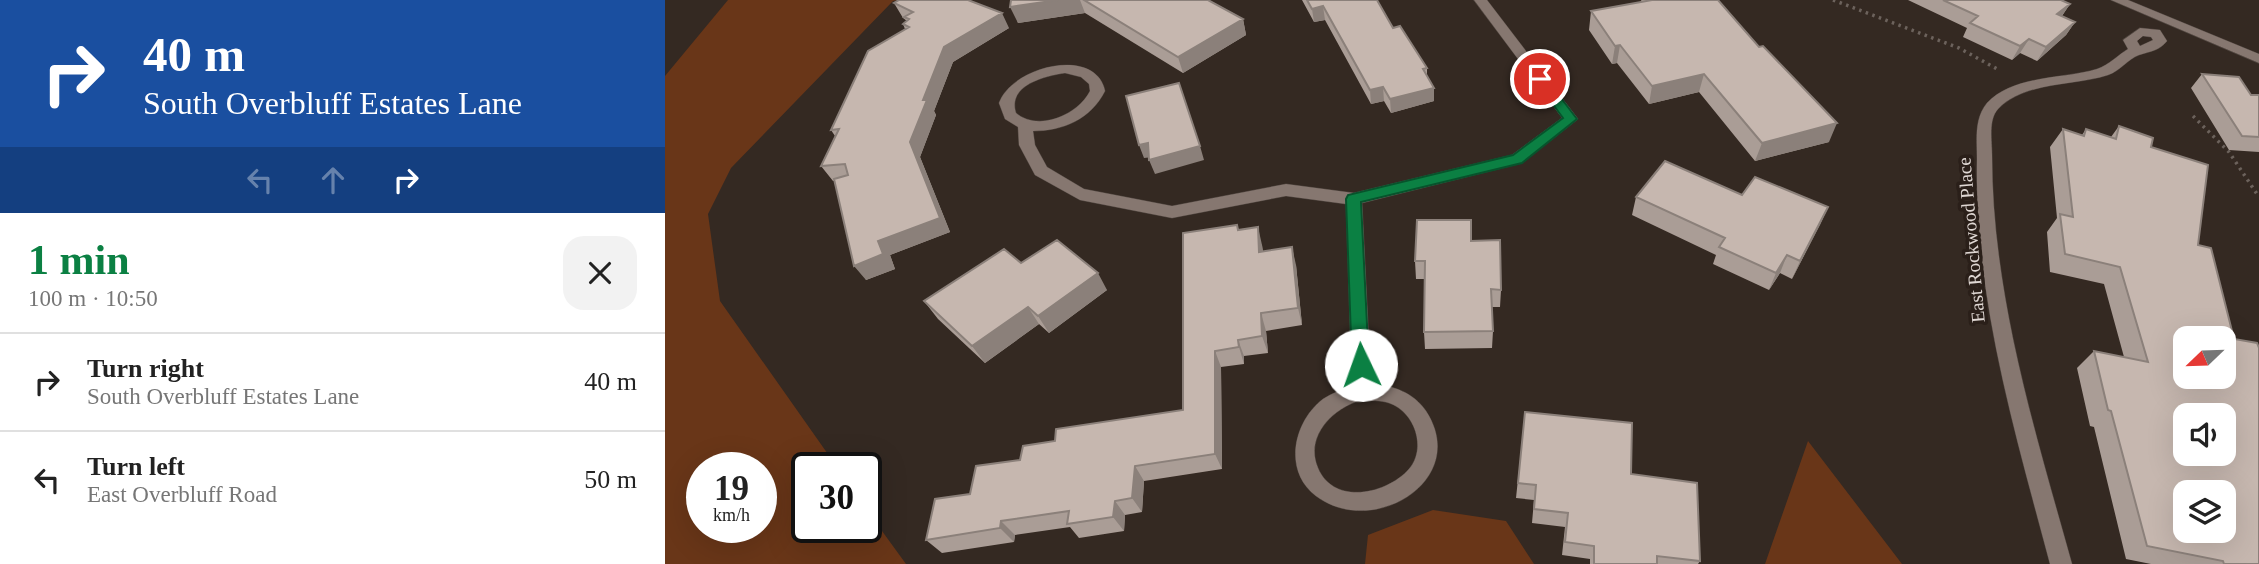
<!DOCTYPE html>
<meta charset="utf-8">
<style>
body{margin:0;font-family:Georgia,serif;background:#f2f2f2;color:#222;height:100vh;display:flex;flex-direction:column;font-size:26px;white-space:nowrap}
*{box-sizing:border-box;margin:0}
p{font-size:23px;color:#767676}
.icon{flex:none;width:38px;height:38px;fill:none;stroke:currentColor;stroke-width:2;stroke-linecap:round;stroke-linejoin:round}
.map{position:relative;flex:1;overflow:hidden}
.drawer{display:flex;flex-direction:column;background:#fff;width:665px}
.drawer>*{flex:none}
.hud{background:#1a4fa0;color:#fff;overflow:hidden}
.needle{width:46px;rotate:247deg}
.controls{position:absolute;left:1508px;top:326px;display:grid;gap:14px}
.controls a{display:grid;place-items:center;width:63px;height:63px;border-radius:14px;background:#fff;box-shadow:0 7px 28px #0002;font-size:35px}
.speed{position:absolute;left:21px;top:452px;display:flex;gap:14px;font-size:35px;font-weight:700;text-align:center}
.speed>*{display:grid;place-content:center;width:91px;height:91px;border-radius:50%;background:#fff;box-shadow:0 7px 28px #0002;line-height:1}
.speed small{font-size:18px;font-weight:400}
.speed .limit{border:4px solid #111;border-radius:10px;background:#fff;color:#111}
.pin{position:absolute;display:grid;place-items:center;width:60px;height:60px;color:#fff;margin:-30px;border:4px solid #fff;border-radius:50%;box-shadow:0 2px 7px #0007}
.me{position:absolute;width:77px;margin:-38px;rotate:357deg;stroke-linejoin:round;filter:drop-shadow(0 0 5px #0008)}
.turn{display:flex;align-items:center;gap:24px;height:147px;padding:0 28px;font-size:32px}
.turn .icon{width:91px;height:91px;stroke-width:2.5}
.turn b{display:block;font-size:49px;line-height:60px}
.lanes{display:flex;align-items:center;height:66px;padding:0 28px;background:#0003;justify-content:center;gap:35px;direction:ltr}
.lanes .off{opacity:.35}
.round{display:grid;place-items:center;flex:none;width:74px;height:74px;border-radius:21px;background:#f2f2f2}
.summary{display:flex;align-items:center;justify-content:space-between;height:119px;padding:0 28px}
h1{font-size:42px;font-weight:800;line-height:52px;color:#0b8043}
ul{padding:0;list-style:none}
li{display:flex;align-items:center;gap:21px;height:98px;padding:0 28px;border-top:2px solid #e0e0e0}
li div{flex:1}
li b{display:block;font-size:26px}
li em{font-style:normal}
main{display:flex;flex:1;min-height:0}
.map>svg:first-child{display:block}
.green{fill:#693618;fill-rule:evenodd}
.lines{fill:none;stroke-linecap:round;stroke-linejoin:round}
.minor-casing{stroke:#4f453f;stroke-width:1}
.path{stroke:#6c625c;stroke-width:3.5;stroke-dasharray:2.5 4.5;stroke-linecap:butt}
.minor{fill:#867770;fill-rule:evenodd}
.wall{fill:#aa9d96}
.shaded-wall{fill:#8b807a}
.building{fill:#c6b7af;stroke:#8b807a;stroke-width:2;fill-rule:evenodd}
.route{fill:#0b8043;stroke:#07532c;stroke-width:2}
.labels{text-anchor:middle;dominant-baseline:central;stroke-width:7;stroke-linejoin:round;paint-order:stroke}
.street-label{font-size:19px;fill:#e0d8d4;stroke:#2a1f19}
</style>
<main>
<section class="drawer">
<div class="hud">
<div class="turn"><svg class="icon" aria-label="right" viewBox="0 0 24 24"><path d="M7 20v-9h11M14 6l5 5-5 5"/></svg><div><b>40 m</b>South Overbluff Estates Lane</div></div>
<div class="lanes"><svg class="icon off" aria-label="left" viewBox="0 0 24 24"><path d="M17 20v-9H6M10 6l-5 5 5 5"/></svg><svg class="icon off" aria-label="ahead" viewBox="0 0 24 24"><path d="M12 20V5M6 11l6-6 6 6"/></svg><svg class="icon" aria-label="right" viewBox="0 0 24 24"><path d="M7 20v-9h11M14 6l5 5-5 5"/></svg></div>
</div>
<div class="summary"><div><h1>1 min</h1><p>100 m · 10:50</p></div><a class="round"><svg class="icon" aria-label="close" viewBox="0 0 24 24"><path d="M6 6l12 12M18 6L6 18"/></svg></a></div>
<ul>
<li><svg class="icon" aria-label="right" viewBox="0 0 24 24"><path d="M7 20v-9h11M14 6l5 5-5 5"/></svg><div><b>Turn right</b><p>South Overbluff Estates Lane</p></div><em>40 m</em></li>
<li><svg class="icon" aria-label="left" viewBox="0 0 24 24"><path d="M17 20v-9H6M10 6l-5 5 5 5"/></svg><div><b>Turn left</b><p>East Overbluff Road</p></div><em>50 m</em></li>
</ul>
</section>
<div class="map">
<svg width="1594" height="564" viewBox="0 0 1594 564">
<rect width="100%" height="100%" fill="#342922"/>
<path class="green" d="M63,0H233L228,1L66,168L43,214L55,301L172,467H142V527H201V509L241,564H0V76ZM37,467H96V527H37Z
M1143,441L1237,564H1100Z
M768,510L841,521L869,564H700L703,535Z"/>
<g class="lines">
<defs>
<path id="minor" d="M809,0H822L913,119L857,163L697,203L706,384C728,385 749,393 761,411C806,480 708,539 651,496C618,471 628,422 658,399C667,393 677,390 687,386L681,204L621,196L507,218L415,200L370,175L354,145L353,127L340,119L334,103C347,66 431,46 440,91C426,119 398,131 368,131L370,145L382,167L419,189L507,206L621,184L689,193L847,155L897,118ZM400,73L416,77L424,84L425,91C413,115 373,132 351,113C342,85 380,76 400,73ZM697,400C705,401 716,400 724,403C750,412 762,448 744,469C722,494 669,506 653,468C639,436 669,407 697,400Z
M1446,0H1463L1594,54V63Z
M1475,28L1495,30L1502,41C1494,51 1486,51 1474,55C1463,59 1455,71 1443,75C1410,86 1360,81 1333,109C1323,120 1327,141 1327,155C1327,295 1370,431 1407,564H1385C1350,432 1309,297 1312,159C1312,139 1309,119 1322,103C1348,75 1399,79 1432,69C1444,65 1453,55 1463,49L1458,40ZM1478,36L1486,37L1488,40L1475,46L1472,41Z"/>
</defs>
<use href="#minor" class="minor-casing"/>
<path class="path" d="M1168,0L1294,48L1334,70
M1528,116L1564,152L1594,197"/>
<use href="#minor" class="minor"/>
</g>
<path class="wall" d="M346,0H543L578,19L581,35L518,73L420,13L353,23Z
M637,0H712L728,28L762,68V76L769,88V101L726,113L719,101L706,104L660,20L649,22Z
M976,0H1053L1164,142L1090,161L1034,92L984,104L952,63L947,64L924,30L926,11L977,2Z
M1243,0H1396L1405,4L1397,16L1410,22L1401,35L1372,61L1355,53L1347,60L1298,37L1302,28Z
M229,3L344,28L288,62L269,111L271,115L255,157L285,232L225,255L230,269L201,280L169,181H168L156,166L170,136L166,130L240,29L238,24L242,21L238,18Z
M1537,74L1586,95H1594V152L1564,150L1526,88Z
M1454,126L1486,147L1533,245L1594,564H1486L1461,559L1429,427L1425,426L1412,368L1429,351L1459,357L1439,284L1385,272L1382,232L1392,218L1385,147L1398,129L1417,135L1421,129L1446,137Z
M1077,195L1163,207L1127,279L1115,273L1104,290L1048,264L1051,255L967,215L971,197Z
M574,230L597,245L598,252L631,265L637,325L601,331L603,353L579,356V364L556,367L557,469L479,481L477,512L460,515L459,531L414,538L405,527L350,535L349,542L277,553L261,540L305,494L355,460L390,441L518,410Z
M806,241L836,290L835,307H827L828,331L827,348L760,349L759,332L760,279H751L750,261Z
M356,263L442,290L384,333L374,324L320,363L273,319L259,301Z
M860,412L966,474L1035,561L1033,564H925V559L897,555L900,527L867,523L869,500L851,498Z"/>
<path class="shaded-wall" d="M393,0H415L420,13L353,23L345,7Z
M1405,4L1396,17L1392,14Z
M658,6L660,20L649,22L647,9Z
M337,13L344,28L288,62L269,111L271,115L255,157L285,232L225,255L230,269L201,280L189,266L213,241L258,100L279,47Z
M578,19L581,35L518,73L513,57Z
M1410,22L1401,35L1372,61L1381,47Z
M1364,39L1355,53L1347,60L1355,46Z
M955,45L952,63L947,64L950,46Z
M1039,74L1034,92L984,104L987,86Z
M718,87L719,101L706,104L705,90Z
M769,88V101L726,113L725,99Z
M1172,123L1164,142L1090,161L1097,143Z
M483,143L488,157L479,158L474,145Z
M535,146L539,160L490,174L484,160Z
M1163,207L1155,225L1127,279L1135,261Z
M593,227L597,245L599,270L594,252Z
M627,247L631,265L637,325L633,308Z
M1122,255L1115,273L1104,290L1111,273Z
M433,273L442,290L384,333L373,316Z
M363,307L374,324L320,363L307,346Z
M596,313L601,331L603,353L597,336Z
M573,340L579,356V364L574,347Z
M550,351L556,367L557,469L550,454Z
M470,466L479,481L477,512L467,498Z
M450,501L460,515L459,531L448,517Z
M336,521L350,535L349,542L335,528Z"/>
<path class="building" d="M234,0H303L337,13L279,47L258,100H262L245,142L275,218L213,241L218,254L189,266L169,179L183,175L180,164L156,166L174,129L166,130L203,51L244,27L238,24L244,19L239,17L248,12L229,3Z
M346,0H393L345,7Z
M419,0H543L578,19L513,57Z
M642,0H712L728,28L735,26L762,68L758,69L769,88L725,99L718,87L705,90L658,6L647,9Z
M987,0H1053L1094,47L1098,46L1172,123L1097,143L1039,74L987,86L955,45L950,46L926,11Z
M1278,0H1396L1405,4L1392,14L1410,22L1381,47L1364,39L1355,46L1305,23L1313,16Z
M1537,74L1574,77L1586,95H1594V137L1577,136Z
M514,83L535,146L484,160L483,143L474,145L461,96Z
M1454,126L1488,138L1486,147L1543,165L1533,245L1546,248L1569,339L1592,343L1594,348V564H1559L1558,561L1482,546L1446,411L1443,410L1429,351L1483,362L1455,267L1400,254L1395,214L1408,217L1398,129L1419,136L1421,129L1451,139ZM1521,338H1559V376H1521ZM1521,415H1559V453H1521ZM1521,492H1559V530H1521Z
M1000,161L1077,195L1090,177L1163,207L1135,261L1122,255L1111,273L1054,247L1060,238L971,197Z
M752,220H806V241L835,240L836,290L826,289L828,331L759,332L760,261H750Z
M572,225L573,230L593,227L594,252L627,247L633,308L596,313L597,336L573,340L574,347L550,351V454L470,466L467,498L450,501L448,517L402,524L404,511L336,521L335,528L261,540L270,499L305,494L311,466L355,460L358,446L390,441L391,429L518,410V233Z
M392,240L433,273L373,316L363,307L307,346L259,301L339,249L356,263Z
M860,412L967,423L966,474L1032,483L1035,561L992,556V564H929V546L900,542L903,513L869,509L871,485L853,483Z"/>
<path class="route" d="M875,75L880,77L912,119L857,163L696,202L704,365L702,370L696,372L690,370L687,365L681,199L683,195L848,155L898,118L869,79Z"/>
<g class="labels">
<g class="street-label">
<text transform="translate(1306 240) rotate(-95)">East Rockwood Place</text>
</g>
</g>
</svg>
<div class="controls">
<a><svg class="needle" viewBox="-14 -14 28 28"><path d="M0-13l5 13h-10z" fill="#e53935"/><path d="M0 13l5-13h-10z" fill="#767676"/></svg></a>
<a><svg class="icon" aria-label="sound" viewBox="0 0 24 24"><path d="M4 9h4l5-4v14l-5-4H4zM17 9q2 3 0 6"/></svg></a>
<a><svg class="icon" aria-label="layers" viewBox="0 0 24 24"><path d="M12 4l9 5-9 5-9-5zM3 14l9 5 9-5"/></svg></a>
</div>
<div class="speed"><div>19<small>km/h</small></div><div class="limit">30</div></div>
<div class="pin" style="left:875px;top:79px;background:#d93025"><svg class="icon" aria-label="arrive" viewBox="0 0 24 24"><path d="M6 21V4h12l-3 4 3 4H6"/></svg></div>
<svg class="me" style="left:696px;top:365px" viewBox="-20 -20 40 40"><circle r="19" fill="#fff"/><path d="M0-13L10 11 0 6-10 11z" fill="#0b8043"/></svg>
</div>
</main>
